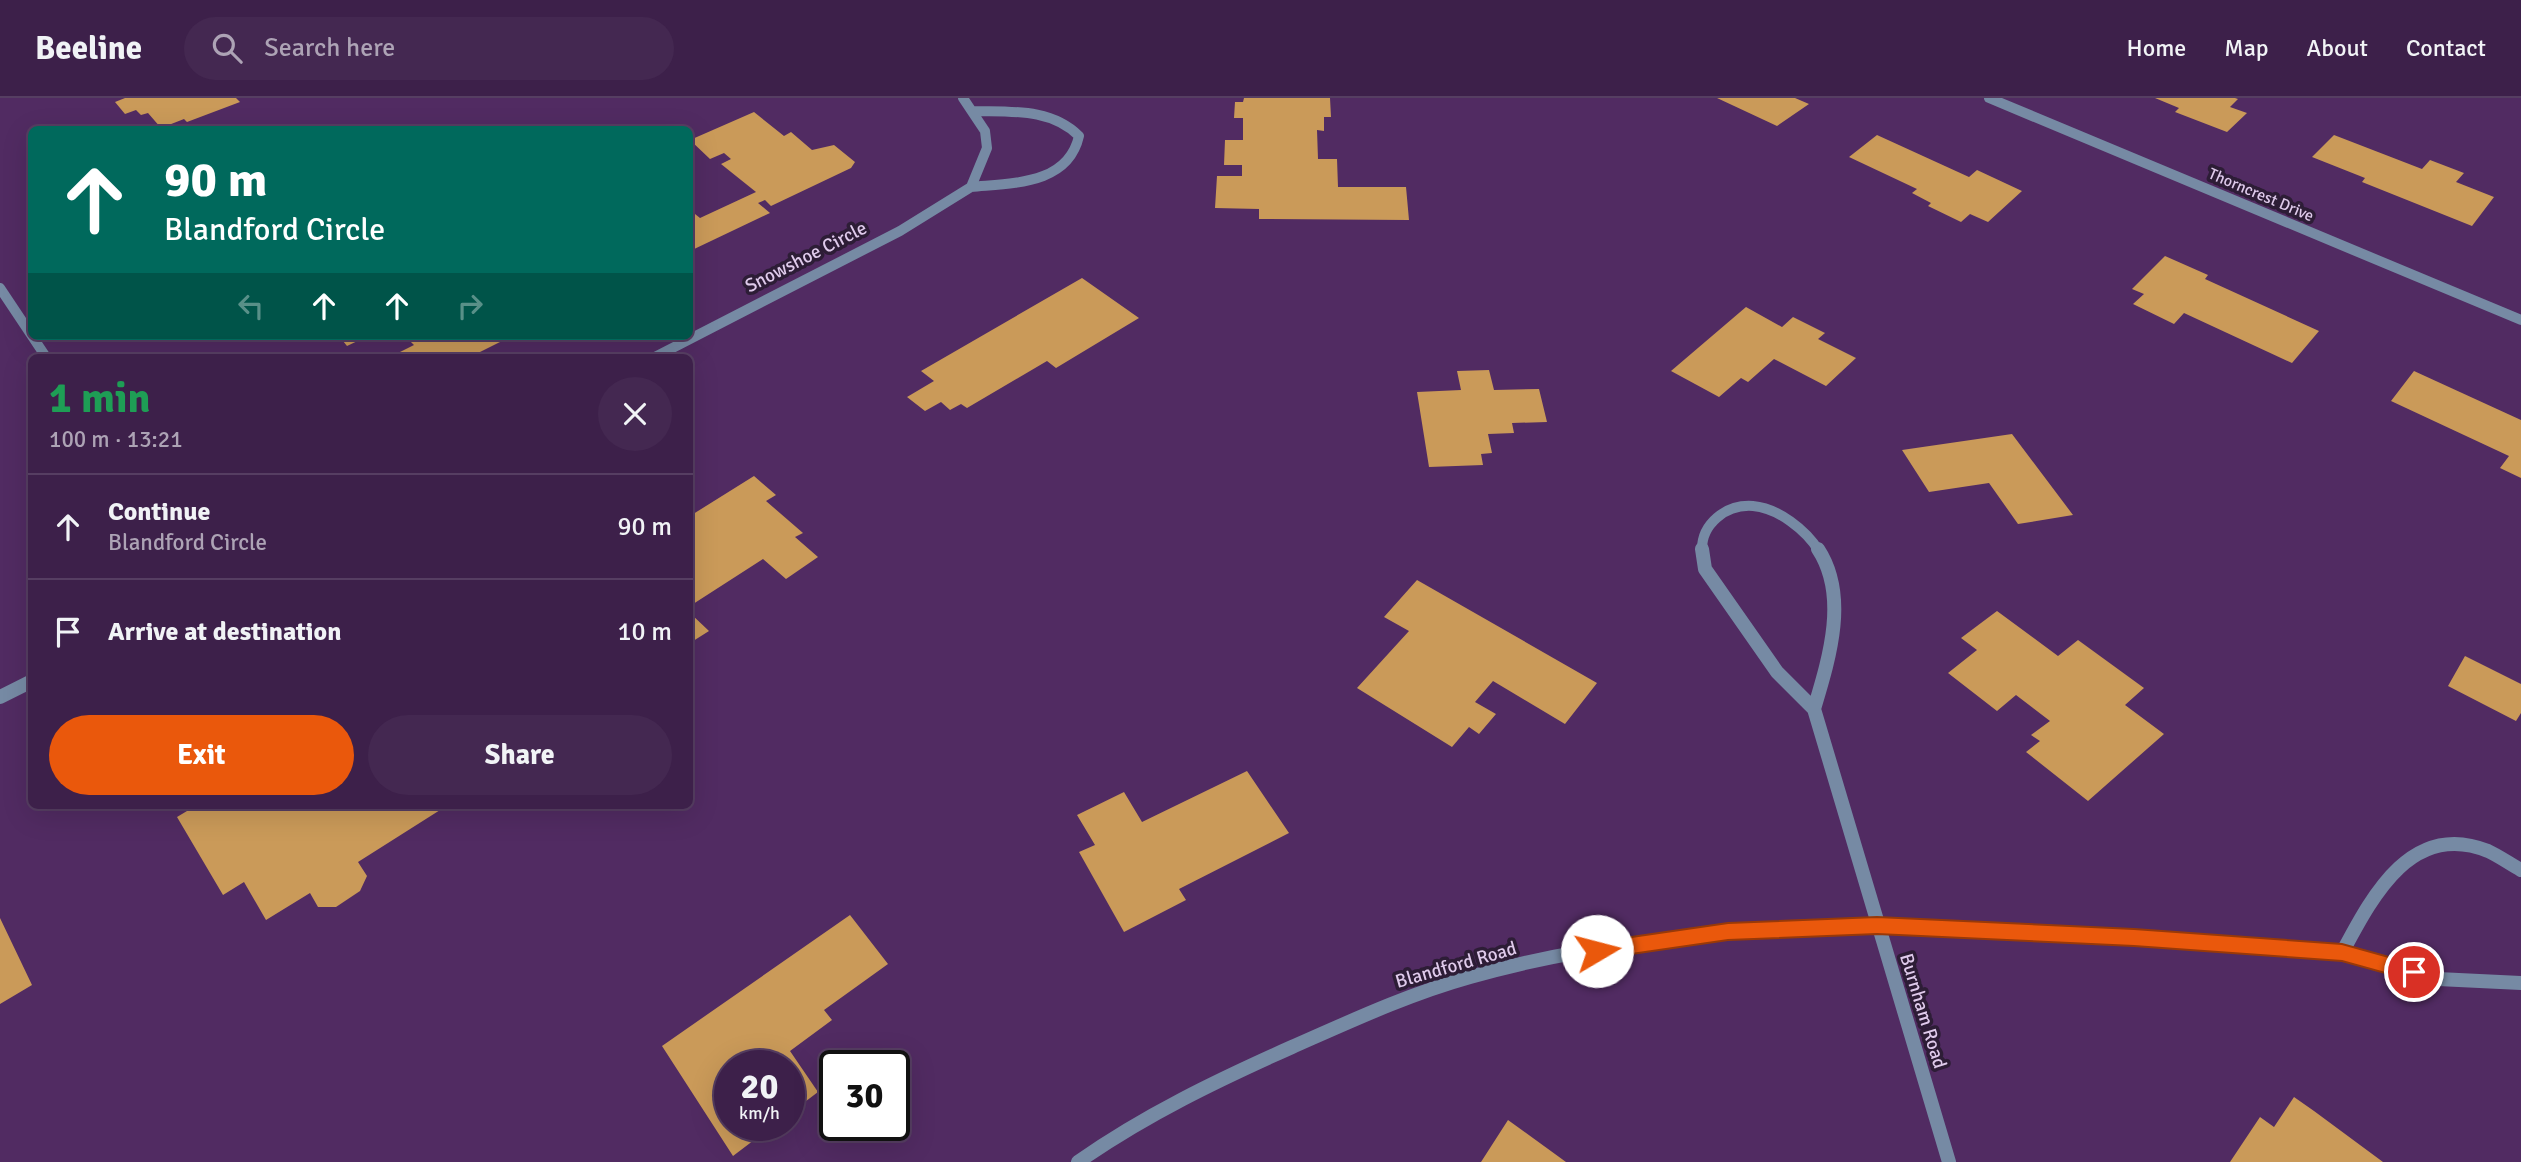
<!DOCTYPE html>
<meta charset="utf-8">
<style>
body{margin:0;font-family:Signika,sans-serif;background:#442851;color:#f1f3f6;height:100vh;display:flex;flex-direction:column;font-size:26px;white-space:nowrap}
*{box-sizing:border-box;margin:0}
p{font-size:23px;color:#ada3b5}
.icon{flex:none;width:38px;height:38px;fill:none;stroke:currentColor;stroke-width:2;stroke-linecap:round;stroke-linejoin:round}
.map{position:relative;flex:1;overflow:hidden}
.drawer{position:absolute;left:28px;top:256px;width:665px;height:455px;display:flex;flex-direction:column;background:#3d204a;border-radius:10px;box-shadow:0 7px 28px #0002,0 0 0 2px #563e62}
.drawer>*{flex:none}
.top-card{position:absolute;left:28px;top:28px;width:665px;height:214px;border-radius:10px;box-shadow:0 7px 28px #0002,0 0 0 2px #563e62;background:#00695c;color:#fff;overflow:hidden}
.speed{position:absolute;left:714px;top:952px;display:flex;gap:14px;font-size:35px;font-weight:700;text-align:center}
.speed>*{display:grid;place-content:center;width:91px;height:91px;border-radius:50%;background:#3d204a;box-shadow:0 7px 28px #0002,0 0 0 2px #563e62;line-height:1}
.speed small{font-size:18px;font-weight:400}
.speed .limit{border:4px solid #111;border-radius:10px;background:#fff;color:#111}
.pin{position:absolute;display:grid;place-items:center;width:60px;height:60px;color:#fff;margin:-30px;border:4px solid #fff;border-radius:50%;box-shadow:0 2px 7px #0007}
.me{position:absolute;width:77px;margin:-38px;rotate:82deg;stroke-linejoin:round;filter:drop-shadow(0 0 5px #0008)}
.turn{display:flex;align-items:center;gap:24px;height:147px;padding:0 21px;font-size:32px}
.turn .icon{width:91px;height:91px;stroke-width:2.5}
.turn b{display:block;font-size:49px;line-height:60px}
.lanes{display:flex;align-items:center;height:66px;padding:0 21px;background:#0003;justify-content:center;gap:35px;direction:ltr}
.lanes .off{opacity:.35}
.round{display:grid;place-items:center;flex:none;width:74px;height:74px;border-radius:37px;background:#442851}
.summary{display:flex;align-items:center;justify-content:space-between;height:119px;padding:0 21px}
h1{font-size:42px;font-weight:800;line-height:52px;color:#1e9e55}
.cta{display:flex;gap:14px;margin-top:auto;padding:14px 21px}
.cta a{flex:1;height:80px;border-radius:42px;background:#ea580c;color:#fff;font-size:28px;font-weight:800;line-height:80px;text-align:center}
.cta a+a{background:#442851;color:#f1f3f6}
ul{padding:0;list-style:none}
li{display:flex;align-items:center;gap:21px;height:105px;padding:0 21px;border-top:2px solid #563e62}
li div{flex:1}
li b{display:block;font-size:26px}
li em{font-style:normal}
header{display:flex;align-items:center;gap:42px;box-sizing:border-box;height:98px;padding:0 35px;background:#3d204a;border-bottom:2px solid #563e62}
header strong{font-size:33px}
nav{display:flex;gap:38px;margin-inline-start:auto;font-size:24px}
.search{width:490px;height:63px;background:#442851;display:flex;align-items:center;gap:18px;box-sizing:border-box;padding:0 24px;border-radius:38px;color:#ada3b5;font-size:26px}
.map>svg:first-child{display:block}
.building{fill:#ca9a59}
.lines{fill:none;stroke-linecap:round;stroke-linejoin:round}
.minor-far1{stroke:#768aa4;stroke-width:10}
.minor{stroke:#768aa4;stroke-width:14}
.route{fill:#ea580c;stroke:#983908;stroke-width:2}
.labels{text-anchor:middle;dominant-baseline:central;stroke-width:7;stroke-linejoin:round;paint-order:stroke}
.far-street-label{font-size:16px;fill:#dfcaeb;stroke:#2d1d36}
.street-label{font-size:19px;fill:#dfcaeb;stroke:#2d1d36}
</style>
<header>
<strong>Beeline</strong>
<div class="search"><svg class="icon" aria-label="search" viewBox="0 0 24 24"><circle cx="10" cy="10" r="6"/><path d="M15 15l6 6"/></svg>Search here</div>
<nav><a>Home</a><a>Map</a><a>About</a><a>Contact</a></nav>
</header>
<div class="map">
<svg width="2521" height="1064" viewBox="0 0 2521 1064">
<rect width="100%" height="100%" fill="#512b62"/>
<path class="building" d="M125,0H236L240,4L187,24L184,21L161,30L148,15L141,17L136,12L125,16L115,4Z
M1244,0H1330L1331,19H1324V33L1317,32L1318,61H1337L1338,89H1406L1409,122L1259,121V111L1215,110L1217,78H1242V67H1224L1225,42H1243V20H1234L1235,4H1243Z
M1717,0H1795L1809,6L1777,28Z
M2155,0H2235L2238,1L2230,9L2247,15L2227,34L2175,14L2179,10Z
M754,14L784,38L791,34L812,52L834,47L855,64L851,70L771,108L765,102L758,105L770,115L690,153V118L695,116L700,120L756,94L721,66L731,61L724,55L710,61L690,42Z
M1877,37L1969,79L1977,72L2022,93L1988,124L1970,116L1961,124L1928,108L1931,105L1912,95L1917,91L1849,59Z
M2334,37L2422,71L2430,62L2464,75L2456,84L2494,99L2472,128L2362,84L2365,80L2312,59Z
M2165,158L2208,177L2205,181L2319,233L2292,265L2184,215L2174,226L2133,206L2144,196L2132,191Z
M1082,180L1139,220L1056,270L1047,263L967,310L961,306L950,312L941,304L925,313L907,299L934,283L921,273Z
M1746,209L1782,229L1793,219L1825,235L1818,241L1856,260L1826,288L1774,261L1748,284L1741,280L1719,299L1671,273Z
M339,238H368L347,248Z
M405,238H512L470,259H401L398,255L414,247Z
M1489,272L1494,292L1539,291L1547,324L1512,325L1514,335L1488,336L1492,355L1481,356L1483,367L1429,369L1417,294L1461,292L1457,273Z
M2414,273L2521,322V380L2500,370L2509,358L2391,303Z
M2012,336L2073,417L2018,426L1989,385L1929,394L1902,352Z
M754,378L776,397L766,403L803,435L795,439L818,459L786,481L763,461L690,508V418Z
M1417,482L1597,585L1565,626L1493,583L1475,604L1496,616L1479,636L1469,629L1452,649L1357,590L1409,533L1384,519Z
M1997,513L2058,558L2078,542L2144,590L2125,607L2164,636L2088,703L2026,654L2040,643L2031,637L2050,623L2016,597L1997,613L1948,575L1977,552L1961,540Z
M690,515L709,533L690,545Z
M2465,558L2521,586V615L2516,623L2448,588Z
M1247,673L1289,735L1179,791L1186,802L1124,834L1079,754L1095,747L1077,717L1124,694L1142,724Z
M197,707H448L358,764L367,778L360,793L336,809H318L310,795L266,822L244,784L223,797L177,719Z
M850,817L888,866L824,912L832,922L790,953L818,994L789,1016V968H730V1027H774L733,1058L662,948Z
M0,820L32,887L0,906Z
M2294,999L2314,1013L2383,1064H2230L2260,1019L2274,1029Z
M1508,1022L1566,1064H1481Z"/>
<g class="lines">
<path class="minor-far1" d="M1989,0L2521,222
M971,89C1012,85 1068,87 1079,38C1051,10 1011,14 974,13
M0,190L32,238
M32,238L46,259
M655,259L900,133L971,89L987,50L985,33L963,0
M1702,453C1701,426 1726,406 1753,408C1778,410 1806,432 1819,453"/>
<path class="minor" d="M1702,451L1705,471L1777,574L1814,611C1829,561 1849,498 1818,451
M0,599L32,583
M1814,611L1949,1064
M2521,772C2510,766 2499,758 2488,753C2411,722 2372,799 2342,855L2438,881L2521,885
M1078,1064C1145,1017 1218,982 1292,949C1351,923 1409,896 1470,879C1744,801 2062,833 2342,855"/>
</g>
<path class="route" d="M1877,819L2134,831L2342,846L2414,866L2420,868L2423,874L2420,881L2414,883L2342,863L2134,848L1877,836L1728,842L1597,861L1590,859L1588,853L1590,846L1597,844L1728,825Z"/>
<g class="labels">
<g class="far-street-label">
<text transform="translate(2261 97) rotate(23)">Thorncrest Drive</text>
</g>
<g class="street-label">
<text transform="translate(806 159) rotate(-27)">Snowshoe Circle</text>
<text transform="translate(1456 867) rotate(-16)">Blandford Road</text>
<text transform="translate(1923 913) rotate(73)">Burnham Road</text>
</g>
</g>
</svg>
<div class="speed"><div>20<small>km/h</small></div><div class="limit">30</div></div>
<div class="pin" style="left:2414px;top:874px;background:#d93025"><svg class="icon" aria-label="arrive" viewBox="0 0 24 24"><path d="M6 21V4h12l-3 4 3 4H6"/></svg></div>
<svg class="me" style="left:1597px;top:853px" viewBox="-20 -20 40 40"><circle r="19" fill="#fff"/><path d="M0-13L10 11 0 6-10 11z" fill="#ea580c"/></svg>
<div class="top-card">
<div class="turn"><svg class="icon" aria-label="ahead" viewBox="0 0 24 24"><path d="M12 20V5M6 11l6-6 6 6"/></svg><div><b>90 m</b>Blandford Circle</div></div>
<div class="lanes"><svg class="icon off" aria-label="left" viewBox="0 0 24 24"><path d="M17 20v-9H6M10 6l-5 5 5 5"/></svg><svg class="icon" aria-label="ahead" viewBox="0 0 24 24"><path d="M12 20V5M6 11l6-6 6 6"/></svg><svg class="icon" aria-label="ahead" viewBox="0 0 24 24"><path d="M12 20V5M6 11l6-6 6 6"/></svg><svg class="icon off" aria-label="right" viewBox="0 0 24 24"><path d="M7 20v-9h11M14 6l5 5-5 5"/></svg></div>
</div>
<section class="drawer">
<div class="summary"><div><h1>1 min</h1><p>100 m · 13:21</p></div><a class="round"><svg class="icon" aria-label="close" viewBox="0 0 24 24"><path d="M6 6l12 12M18 6L6 18"/></svg></a></div>
<ul>
<li><svg class="icon" aria-label="ahead" viewBox="0 0 24 24"><path d="M12 20V5M6 11l6-6 6 6"/></svg><div><b>Continue</b><p>Blandford Circle</p></div><em>90 m</em></li>
<li><svg class="icon" aria-label="arrive" viewBox="0 0 24 24"><path d="M6 21V4h12l-3 4 3 4H6"/></svg><div><b>Arrive at destination</b></div><em>10 m</em></li>
</ul>
<div class="cta"><a>Exit</a><a>Share</a></div>
</section>
</div>
